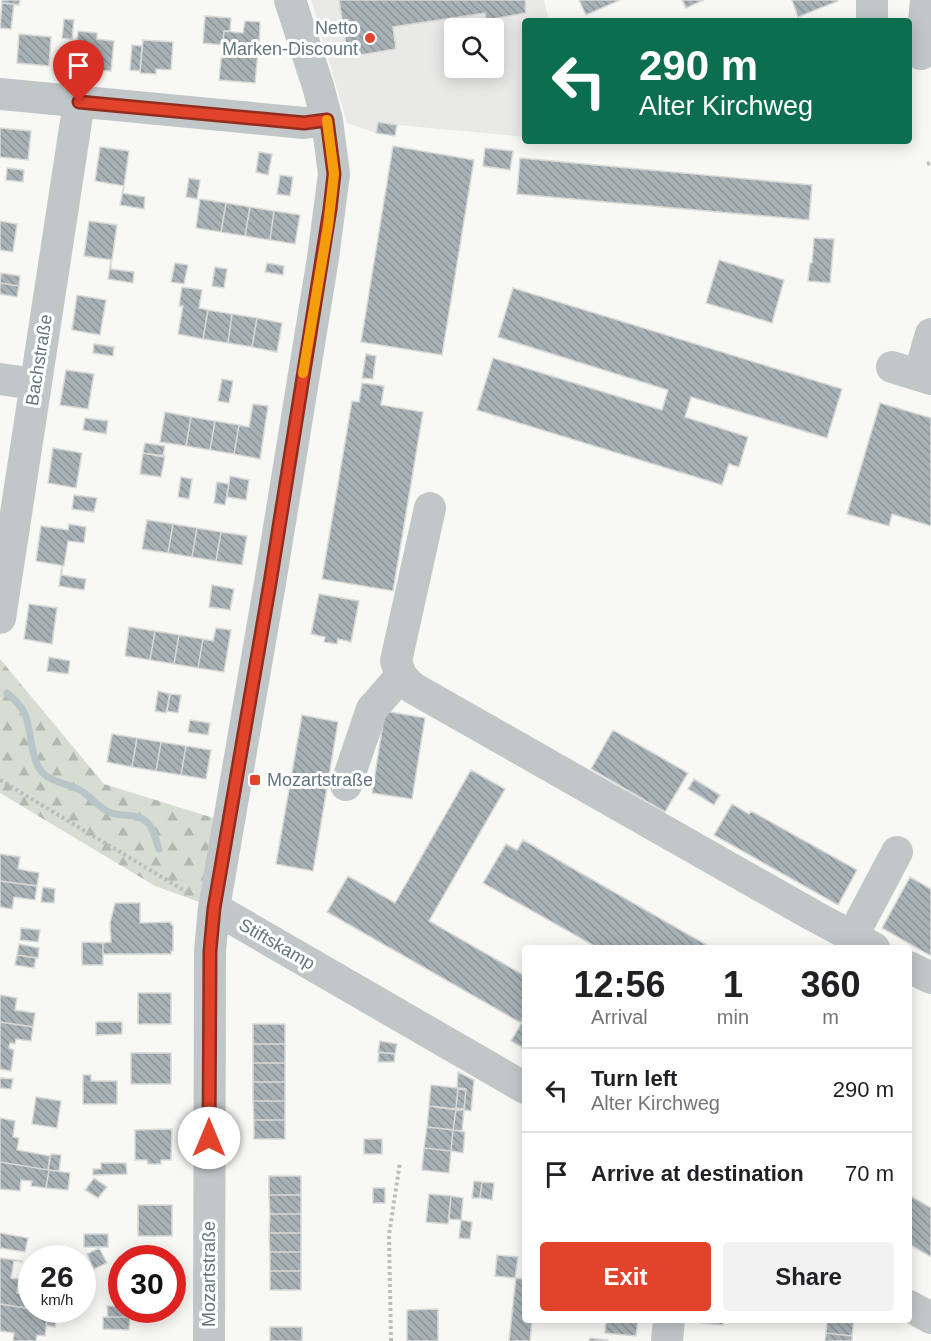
<!DOCTYPE html>
<meta charset="utf-8">
<style>
body{margin:0;font-family:Helvetica,sans-serif;background:#f2f2f2;color:#202124;height:100vh;display:flex;flex-direction:column;font-size:22px;white-space:nowrap}
*{box-sizing:border-box;margin:0}
p{font-size:20px;color:#757577}
.icon{flex:none;width:33px;height:33px;fill:none;stroke:currentColor;stroke-width:2;stroke-linecap:round;stroke-linejoin:round}
.map{position:relative;flex:1;overflow:hidden}
.details{position:absolute;left:522px;top:945px;width:390px;height:378px;display:flex;flex-direction:column;background:#fff;border-radius:6px;box-shadow:0 3px 15px #0003}
.details>*{flex:none}
.guide{position:absolute;left:522px;top:18px;width:390px;height:126px;border-radius:6px;box-shadow:0 3px 15px #0003;background:#0b6e4f;color:#fff;overflow:hidden}
.controls{position:absolute;left:444px;top:18px;display:grid;gap:12px}
.controls a{display:grid;place-items:center;width:60px;height:60px;border-radius:6px;background:#fff;box-shadow:0 3px 15px #0003;font-size:30px}
.speed{position:absolute;left:18px;top:1245px;display:flex;gap:12px;font-size:30px;font-weight:700;text-align:center}
.speed>*{display:grid;place-content:center;width:78px;height:78px;border-radius:50%;background:#fff;box-shadow:0 3px 15px #0003;line-height:1}
.speed small{font-size:15px;font-weight:400}
.speed .limit{border:9px solid #d22;background:#fff;color:#111}
.pin{position:absolute;display:grid;place-items:center;width:51px;height:51px;color:#fff;margin:-62px -26px;border-radius:50% 50% 50% 0;rotate:-45deg;box-shadow:0 0 6px #0007}
.pin .icon{rotate:45deg}
.me{position:absolute;width:66px;margin:-33px;rotate:0deg;stroke-linejoin:round;filter:drop-shadow(0 0 4px #0008)}
.turn{display:flex;align-items:center;gap:21px;height:126px;padding:0 18px;font-size:27px}
.turn .icon{width:78px;height:78px;stroke-width:2.5}
.turn b{display:block;font-size:42px;line-height:51px}
.eta{display:flex;justify-content:space-evenly;align-items:center;height:102px;text-align:center}
.eta b{font-size:36px;font-weight:700;line-height:42px}
.cta{display:flex;gap:12px;margin-top:auto;padding:12px 18px}
.cta a{flex:1;height:69px;border-radius:6px;background:#e1432b;color:#fff;font-size:24px;font-weight:700;line-height:69px;text-align:center}
.cta a+a{background:#f2f2f2;color:#202124}
ul{padding:0;list-style:none}
li{display:flex;align-items:center;gap:18px;height:84px;padding:0 18px;border-top:2px solid #e0e0e0}
li div{flex:1}
li b{display:block;font-size:22px}
li em{font-style:normal}
.map>svg:first-child{display:block}
.built{fill:#e9e9e8;fill-rule:evenodd}
.forest{fill:url(#forest-firs)}
.lines{fill:none;stroke-linecap:round;stroke-linejoin:round}
.stream{stroke:#b8c6c9;stroke-width:7}
.building{fill:url(#building-back-hatch);stroke:#d9d9d7;stroke-width:1.5}
.path{stroke:#bbbec0;stroke-width:4;stroke-dasharray:3 3;stroke-linecap:butt}
.minor{stroke:#c1c6c9;stroke-width:32}
.route-casing{stroke:#922c1c;stroke-width:15}
.route{stroke:#e1432b;stroke-width:10}
.slow{stroke:#f59e0b;stroke-width:10}
.poi-dot{fill:#e1432b;stroke:#fff;stroke-width:2}
.labels{text-anchor:middle;dominant-baseline:central;stroke-width:6;stroke-linejoin:round;paint-order:stroke}
.poi-label{font-size:18px;fill:#637680;stroke:#fff;text-anchor:end}
.street-label{font-size:18px;fill:#637680;stroke:#fff}
</style>
<div class="map">
<svg width="931" height="1341" viewBox="0 0 931 1341">
<defs>
<pattern id="forest-firs" width="22" height="20" patternUnits="userSpaceOnUse" patternTransform="scale(1.5)"><rect width="22" height="20" fill="#d8ddd4"/><path d="M5 1l3.5 6h-7zM16 11l3.5 6h-7z" fill="#b3b8b1"/></pattern>
<pattern id="building-back-hatch" width="6" height="6" patternUnits="userSpaceOnUse" patternTransform="scale(1.5)"><rect width="6" height="6" fill="#a8b2b6"/><path d="M-1 5l2 2M0 0l6 6M5-1l2 2" fill="none" stroke="#8c9599"/></pattern>
</defs>
<rect width="100%" height="100%" fill="#f8f8f5"/>
<path class="built" d="M311,0H544L549,21H525V137L398,125L395,136L376,133L347,123ZM454,28H494V68H454Z"/>
<path class="forest" d="M0,659L104,784L217,819L202,903L155,886L0,793Z"/>
<g class="lines">
<path class="stream" d="M7,693C14,699 21,705 25,714C32,731 30,764 45,775C56,784 72,784 83,792C92,798 98,807 109,812C122,818 137,812 148,823C154,829 156,842 159,849"/>
</g>
<path class="building" d="M2,0H20L19,5L2,3Z
M339,0H525L526,7H525L526,13L486,20L485,13L393,27L396,49L348,57Z
M579,0H620L586,15Z
M682,0H704L686,8Z
M792,0H837L838,1L798,17Z
M2,3L14,4L11,29L0,28Z
M205,16L231,18L230,31H224L223,45L203,43Z
M64,19L74,20L72,39L62,38Z
M245,21L260,22L259,52H258L255,83L219,80L224,31L243,33Z
M78,31L97,33V39L114,41L111,71L75,68Z
M19,34L51,37L49,66L17,63Z
M143,40L173,42L171,70L156,69V74L140,73Z
M132,45L142,46L140,71L130,70Z
M378,122L397,125L395,136L376,133Z
M0,128L31,131L28,160L0,157Z
M393,146L474,160L442,355L361,342Z
M100,147L129,151L124,186L95,181Z
M485,148L513,151L510,170L483,166Z
M259,152L272,154L268,175L256,172Z
M520,158L812,185L809,220L517,194Z
M7,168L24,170L23,182L6,180Z
M280,175L293,177L290,196L277,194Z
M189,178L200,180L197,199L186,197Z
M124,186L122,193L145,197L144,209L120,205Z
M200,199L226,203L221,232L196,228Z
M226,203L250,207L245,236L221,232Z
M250,207L274,211L270,240L245,236Z
M274,211L300,215L295,244L270,240Z
M0,221L17,224L13,252L0,250Z
M89,221L117,225L112,260L84,256Z
M814,238L834,239L830,283L808,281L810,263H812Z
M111,260V269L134,272L133,283L108,279Z
M719,260L784,280L772,323L706,303Z
M175,263L188,265L184,284L171,282Z
M267,263L284,266L283,275L265,272Z
M215,267L227,269L224,288L212,286Z
M1,273L20,276L19,286L0,283Z
M0,283L19,286L17,297L0,294Z
M182,287L202,290L199,308L208,310L203,339L178,334L183,306H179Z
M513,288L842,389L827,438L691,397L685,417L748,437L739,467L729,464L722,485L477,410L493,358L662,410L668,390L498,337Z
M77,295L106,300L100,335L72,330Z
M208,310L232,314L228,343L203,339Z
M232,314L257,318L252,347L228,343Z
M257,318L282,323L277,352L252,347Z
M94,344L114,347L113,356L93,353Z
M366,354L376,356L373,379L362,378Z
M66,370L94,374L88,409L60,405Z
M222,379L233,381L229,403L218,401Z
M362,383L384,386L381,405L423,412L393,591L322,579L352,401L359,402Z
M880,403L931,418V526L892,514L889,526L847,514Z
M253,404L268,406L260,459L234,454L239,425L249,427Z
M165,412L191,417L186,446L160,442Z
M191,417L215,421L210,450L186,446Z
M85,418L108,421L106,434L83,430Z
M215,421L239,425L234,454L210,450Z
M145,443L165,446L163,457L143,453Z
M53,448L82,453L76,488L48,483Z
M143,453L165,456L161,477L140,474Z
M230,476L249,480L246,500L227,497Z
M181,477L192,479L189,499L178,497Z
M217,482L229,484L225,505L214,503Z
M74,495L97,498L94,512L72,509Z
M147,520L173,524L168,553L142,549Z
M69,524L86,527L84,543L68,541L64,566L36,561L41,526L68,530Z
M173,524L197,528L192,557L168,553Z
M197,528L221,532L216,561L192,557Z
M221,532L247,536L242,565L216,561Z
M62,565V575L86,579L84,590L59,586Z
M212,585L234,589L230,610L209,607Z
M319,594L359,601L351,642L338,639L337,644L324,642L325,637L311,634Z
M29,604L57,608L52,644L24,639Z
M129,627L155,631L150,660L125,656Z
M216,628L231,630L224,672L198,668L203,639L213,641Z
M155,631L179,635L174,664L150,660Z
M179,635L203,639L198,668L174,664Z
M49,657L70,661L68,674L47,671Z
M158,691L170,694L166,713L155,711Z
M170,694L181,695L178,713L167,711Z
M385,711L425,718L412,799L372,793Z
M302,715L338,722L313,871L276,864Z
M190,720L210,723L208,735L188,732Z
M613,730L688,773L665,812L591,769Z
M112,734L137,738L132,767L107,762Z
M137,738L161,742L156,771L132,767Z
M161,742L186,746L181,775L156,771Z
M186,746L211,750L206,779L181,775Z
M471,770L505,789L429,921L525,976V1017L521,1023L327,912L348,876L395,903Z
M694,779L720,795L714,805L688,789Z
M732,804L749,814L751,811L857,870L838,905L714,835Z
M523,840L712,948H598L483,883L506,844L517,850Z
M0,854L20,857L18,869L39,873L37,886L0,881Z
M910,877L931,889V956L882,928Z
M0,881L37,886L35,900L14,897L12,909L0,907Z
M43,887L55,889L54,903L41,902Z
M115,903H140V923L171,922V925H173V951H171V954H103V943L111,942L110,923Z
M21,928L40,930L38,942L20,940Z
M82,942L103,943V965H82Z
M19,944L39,948L38,958L17,955Z
M17,955L36,958L34,968L15,965Z
M138,993H171V1024H138Z
M0,995L17,998L15,1010L35,1013L33,1027L0,1022Z
M525,1017V1049L511,1041Z
M0,1022L33,1027L31,1041L16,1039L15,1044L10,1043L9,1048L14,1050L11,1071L0,1069Z
M96,1022H122V1034L96,1035Z
M253,1024H285V1044H253Z
M380,1041L397,1044L395,1054L378,1052Z
M253,1044H285V1063H253Z
M379,1052L395,1054L394,1062H378Z
M131,1053H171V1084H131Z
M253,1063H285V1082H253Z
M458,1072L474,1080L471,1111L464,1110L466,1089L457,1088Z
M83,1075H91V1081H117V1104H83Z
M0,1078L13,1079L11,1089L0,1088Z
M253,1082H285V1101H253Z
M431,1085L466,1089V1090L458,1089L456,1108L464,1110L429,1106Z
M458,1089L466,1090L464,1109L456,1108Z
M36,1097L61,1101L57,1128L32,1124Z
M253,1101H285V1120H254Z
M429,1106L456,1110L453,1130L427,1127Z
M456,1110H464L462,1131L453,1130Z
M0,1118L15,1121L13,1137L19,1138L17,1150L50,1156L48,1170L0,1162Z
M254,1120H285V1139H254Z
M427,1127L453,1130L451,1151L424,1148Z
M172,1129L171,1160H161V1164H148L147,1160H135V1130Z
M453,1130L465,1132L463,1153L451,1151Z
M364,1139H382V1154H364Z
M424,1148L451,1151L449,1173L422,1170Z
M51,1154L61,1155L59,1171L48,1170Z
M0,1162L49,1170L46,1188L31,1186L32,1181L21,1180L20,1191L0,1189Z
M101,1163H126L127,1174L93,1175V1169H101Z
M49,1170L70,1173L68,1190L46,1188Z
M269,1176H301V1195H269Z
M94,1178L107,1187L98,1198L85,1190Z
M474,1181L482,1182L480,1198H472Z
M482,1182L494,1183L492,1200L480,1198Z
M373,1188H385V1203H373Z
M429,1194L451,1196L448,1224L426,1222Z
M269,1195H301V1214H270Z
M909,1195L931,1208V1257L909,1244Z
M451,1196L463,1198L461,1220L449,1219Z
M138,1205H172V1236H138Z
M270,1214H301V1233H269Z
M461,1220L472,1222L470,1239L459,1238Z
M0,1233L28,1238L25,1252L0,1248Z
M269,1233H301V1252H270Z
M84,1234H108V1247H84Z
M99,1248L107,1263L94,1269L87,1254Z
M270,1252H301V1271H270Z
M497,1255L518,1257L515,1278L495,1276Z
M0,1258L22,1261V1262L14,1261L11,1278L19,1279L17,1293L32,1295V1309L0,1304Z
M270,1271H301V1290H270Z
M516,1278L525,1279V1320H532L530,1341H509Z
M0,1304L48,1311L45,1336L37,1335L36,1341H13L14,1333L0,1331Z
M107,1306H122V1310H129L130,1317H108Z
M438,1309V1341H407V1310Z
M48,1311L58,1313L55,1327L46,1325Z
M103,1317H130L129,1330L103,1329Z
M606,1320H638L636,1336L605,1333Z
M702,1320H723V1325L701,1323Z
M827,1320H854L852,1336L826,1333Z
M270,1327H302V1341H270Z
M826,1333L852,1336V1341H825Z
M590,1338L608,1340V1341H589Z"/>
<g class="lines">
<path class="path" d="M927,164L931,163
M0,780L190,894
M391,1341L389,1235L400,1162"/>
<path class="minor" d="M872,21V0
M921,54L926,0
M0,94L304,123L327,120
M892,367L931,379
M919,375L931,334
M0,379L35,384
M430,508L396,661L401,676L413,688L814,916L874,948
M0,618L79,102
M346,785L372,709L401,676
M214,908L525,1088
M852,937L897,852
M909,967L931,978
M909,1306L931,1318
M209,1341L210,951L214,908L270,583L323,258L334,174L327,120L318,86L290,0
M667,1341L669,1320"/>
</g>
<g class="lines">
<defs>
<path id="route" d="M79,102L304,123L327,120L334,174L330,209L270,583L214,908L210,951L209,1138"/>
</defs>
<use href="#route" class="route-casing"/>
<use href="#route" class="route"/>
<path class="slow" d="M303,373L328,226L334,174L327,120"/>
</g>
<g class="poi-dot">
<circle cx="370" cy="38" r="6"/>
<rect x="249" y="774" width="12" height="12" rx="3"/>
</g>
<g class="labels">
<g class="poi-label">
<text x="358" y="28">Netto<tspan x="358" dy="21">Marken-Discount</tspan></text>
<text x="267" y="780" text-anchor="start">Mozartstraße</text>
</g>
<g class="street-label">
<text transform="translate(39 360) rotate(-81)">Bachstraße</text>
<text transform="translate(277 944) rotate(30)">Stiftskamp</text>
<text transform="translate(209 1274) rotate(-90)">Mozartstraße</text>
</g>
</g>
</svg>
<div class="controls">
<a><svg class="icon" aria-label="search" viewBox="0 0 24 24"><circle cx="10" cy="10" r="6"/><path d="M15 15l6 6"/></svg></a>
</div>
<div class="speed"><div>26<small>km/h</small></div><div class="limit">30</div></div>
<div class="pin" style="left:79px;top:102px;background:#d93025"><svg class="icon" aria-label="arrive" viewBox="0 0 24 24"><path d="M6 21V4h12l-3 4 3 4H6"/></svg></div>
<svg class="me" style="left:209px;top:1138px" viewBox="-20 -20 40 40"><circle r="19" fill="#fff"/><path d="M0-13L10 11 0 6-10 11z" fill="#e1432b"/></svg>
<div class="guide">
<div class="turn"><svg class="icon" aria-label="left" viewBox="0 0 24 24"><path d="M17 20v-9H6M10 6l-5 5 5 5"/></svg><div><b>290 m</b>Alter Kirchweg</div></div>
</div>
<section class="details">
<div class="eta">
<div><b>12:56</b><p>Arrival</p></div>
<div><b>1</b><p>min</p></div>
<div><b>360</b><p>m</p></div>
</div>
<ul>
<li><svg class="icon" aria-label="left" viewBox="0 0 24 24"><path d="M17 20v-9H6M10 6l-5 5 5 5"/></svg><div><b>Turn left</b><p>Alter Kirchweg</p></div><em>290 m</em></li>
<li><svg class="icon" aria-label="arrive" viewBox="0 0 24 24"><path d="M6 21V4h12l-3 4 3 4H6"/></svg><div><b>Arrive at destination</b></div><em>70 m</em></li>
</ul>
<div class="cta"><a>Exit</a><a>Share</a></div>
</section>
</div>
